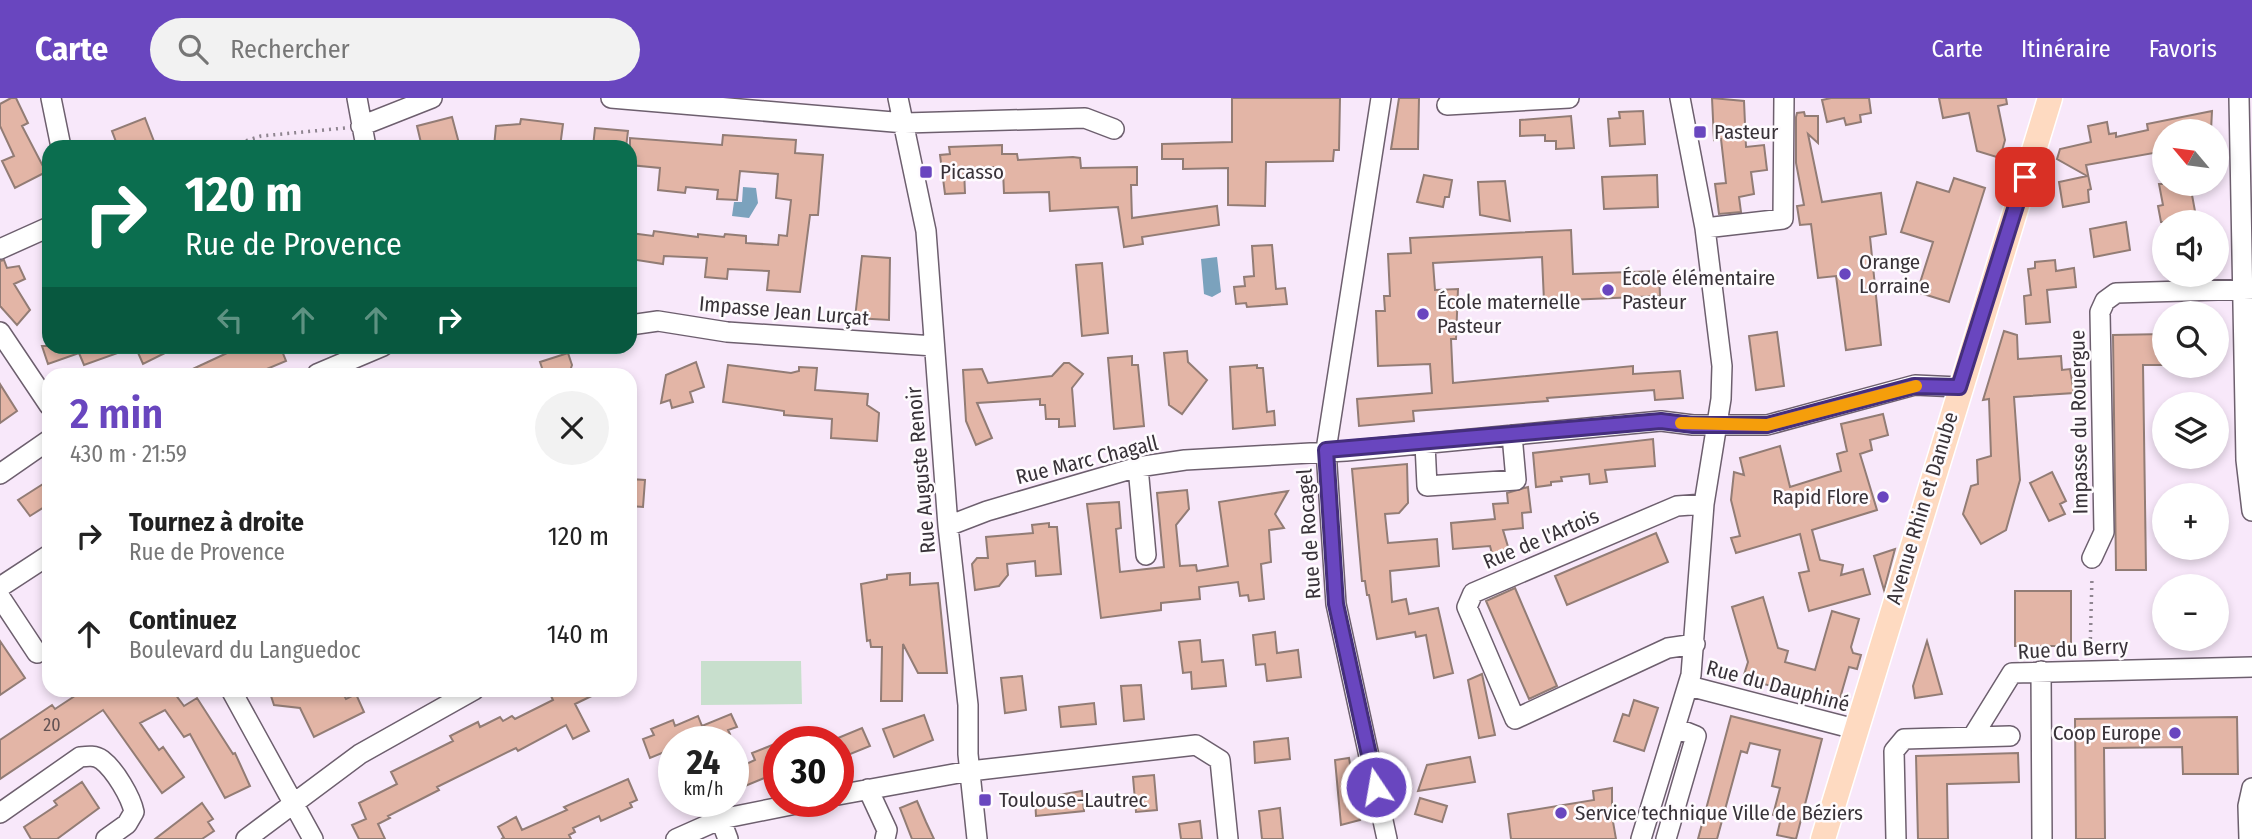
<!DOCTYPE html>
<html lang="fr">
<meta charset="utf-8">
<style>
body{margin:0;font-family:"Fira Sans Condensed",sans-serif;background:#f2f2f2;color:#222;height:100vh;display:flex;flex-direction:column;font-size:26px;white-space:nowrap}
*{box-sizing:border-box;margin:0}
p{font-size:23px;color:#767676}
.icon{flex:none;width:38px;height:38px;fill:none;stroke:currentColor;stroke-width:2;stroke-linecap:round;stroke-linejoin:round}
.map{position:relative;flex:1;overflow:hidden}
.sheet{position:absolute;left:42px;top:270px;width:595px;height:329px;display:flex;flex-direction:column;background:#fff;border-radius:21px;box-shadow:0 4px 10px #0003}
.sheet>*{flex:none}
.banner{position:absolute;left:42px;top:42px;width:595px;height:214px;border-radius:21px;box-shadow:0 4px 10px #0003;background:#0b6e4f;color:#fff;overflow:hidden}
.needle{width:46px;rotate:299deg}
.buttons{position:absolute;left:2152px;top:21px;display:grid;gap:14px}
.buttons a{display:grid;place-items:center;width:77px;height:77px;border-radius:50%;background:#fff;box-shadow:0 4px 10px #0003;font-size:35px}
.speed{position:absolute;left:658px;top:628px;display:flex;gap:14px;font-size:35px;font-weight:700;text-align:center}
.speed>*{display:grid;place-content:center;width:91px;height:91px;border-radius:50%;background:#fff;box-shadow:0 4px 10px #0003;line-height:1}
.speed small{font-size:18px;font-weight:400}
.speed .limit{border:10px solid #d22;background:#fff;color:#111}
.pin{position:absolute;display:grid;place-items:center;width:60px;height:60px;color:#fff;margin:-30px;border-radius:14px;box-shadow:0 4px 10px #0006}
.me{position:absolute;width:77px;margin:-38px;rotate:348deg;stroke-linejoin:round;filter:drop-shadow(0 0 5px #0008)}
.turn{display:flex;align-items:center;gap:24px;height:147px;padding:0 28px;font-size:32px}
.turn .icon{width:91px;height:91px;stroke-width:2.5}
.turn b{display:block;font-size:49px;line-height:60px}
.lanes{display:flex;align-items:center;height:66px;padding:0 28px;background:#0003;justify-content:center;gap:35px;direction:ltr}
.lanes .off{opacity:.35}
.round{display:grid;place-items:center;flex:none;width:74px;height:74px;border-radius:37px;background:#f2f2f2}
.summary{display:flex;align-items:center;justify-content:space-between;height:119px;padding:0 28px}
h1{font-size:42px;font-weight:600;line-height:52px;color:#6946bf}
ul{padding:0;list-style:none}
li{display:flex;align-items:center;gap:21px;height:98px;padding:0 28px}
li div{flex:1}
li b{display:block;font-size:26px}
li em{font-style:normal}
header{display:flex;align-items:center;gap:42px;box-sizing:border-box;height:98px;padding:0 35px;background:#6946bf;color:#fff}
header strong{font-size:33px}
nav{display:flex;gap:38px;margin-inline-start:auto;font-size:24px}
.search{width:490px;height:63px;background:#f2f2f2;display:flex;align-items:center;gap:18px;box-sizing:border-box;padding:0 24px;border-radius:38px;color:#767676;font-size:26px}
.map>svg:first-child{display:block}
.green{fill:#c8dfcd}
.water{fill:#7ba2bd}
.building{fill:#e3b5a6;stroke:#927c75;stroke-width:2}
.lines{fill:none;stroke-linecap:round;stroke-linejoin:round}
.minor-casing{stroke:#6d5f6e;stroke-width:22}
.major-casing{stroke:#fff;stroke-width:27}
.path{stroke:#8f8590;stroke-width:3.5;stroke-dasharray:2 5;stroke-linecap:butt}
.minor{stroke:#fff;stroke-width:19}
.major{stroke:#fedac1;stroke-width:24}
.route-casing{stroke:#442e7c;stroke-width:18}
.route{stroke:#6946bf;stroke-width:12}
.slow{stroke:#f59e0b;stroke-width:12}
.poi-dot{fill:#6946bf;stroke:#fefbfe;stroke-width:2.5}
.labels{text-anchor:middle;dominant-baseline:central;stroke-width:5;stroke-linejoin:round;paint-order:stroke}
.number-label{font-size:18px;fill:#635354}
.poi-label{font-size:21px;fill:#383238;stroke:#fefbfe;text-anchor:start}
.street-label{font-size:21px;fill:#383238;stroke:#fefbfe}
</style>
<header>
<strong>Carte</strong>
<div class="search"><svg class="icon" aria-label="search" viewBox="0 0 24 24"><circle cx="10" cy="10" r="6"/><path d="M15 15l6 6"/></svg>Rechercher</div>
<nav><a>Carte</a><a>Itinéraire</a><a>Favoris</a></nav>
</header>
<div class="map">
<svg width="2252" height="741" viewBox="0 0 2252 741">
<rect width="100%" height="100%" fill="#f8e8fa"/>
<path class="green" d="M701,563H801L802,606L701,607Z"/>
<path class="water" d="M743,89L756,90L758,105L749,120L732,118L734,104H742Z
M1217,159L1221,194L1212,199L1204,196L1201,161Z"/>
<path class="building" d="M11,0H16L28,25L22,28L46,74L15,90L2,63L14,58L0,28V6Z
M1232,0H1340L1339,52H1334L1333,63L1266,64L1265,108L1228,107V70L1183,71V61H1162V46L1232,44Z
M1399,0H1419L1418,51H1391Z
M1712,0L1744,3L1746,49L1764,47L1767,72L1751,74L1754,96L1739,99L1741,114L1719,116L1715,86L1726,85L1721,41L1714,42Z
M1831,0H1869L1871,15L1860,17L1861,24L1846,27L1844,20L1827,24L1822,2Z
M1939,0H2006L2007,6L1998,8L2005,42L2000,60L1977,53L1969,15L1943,20Z
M1643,13L1645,46L1610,48L1608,21L1620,20L1619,14Z
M2212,13L2211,33H2165V53L2086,67L2091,91L2088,92L2089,104L2063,109L2059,84L2087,78L2057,61L2060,51L2091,44L2088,28L2107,24L2109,36L2116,35V39L2148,32L2147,26Z
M1804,14L1805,18H1818V45L1808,36L1822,104L1881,95L1886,136L1870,139L1881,247L1846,252L1836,178L1818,180L1811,126L1800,127L1797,108L1804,107L1796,65V19L1797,15Z
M1571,18L1574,50L1556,51V43H1545V37L1520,38V22Z
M452,19L460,49H422L417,28Z
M145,20L155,46L147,49H118L112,33Z
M521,21L563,26L560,49H494L496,28L520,26Z
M595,30L628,33L626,49H593Z
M723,37L796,42L795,55L823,57L818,117H810L800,194L767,192L769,173L728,171L727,181L705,179L707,160L664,158L663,166L630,161V135L653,138L654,133L698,139V136L724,139L725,136L746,138V145L778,147L779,137L787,138L791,102L776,100L778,76L740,73L737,102L717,101L718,92L686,89L685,95L658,92L660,70L630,67V40L722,47Z
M1002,47V56H1017L1018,62L1073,59L1080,60L1081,70L1137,69V87H1131L1132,120L1217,108L1219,127L1142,139L1143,146L1124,149L1118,109L1050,113L1049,94L1004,95L1003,73H993V69L964,71L965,95L945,96L940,57L950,56L949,49Z
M1424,77L1452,82L1449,99H1445L1443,109L1417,104Z
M1657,77L1658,109L1604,111L1602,79Z
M1954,80L1985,90L1949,204L1917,194L1933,144L1901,134L1917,84L1949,94Z
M1505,83L1510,123L1480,117L1478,84Z
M2159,86H2190L2197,124H2161L2158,108L2163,107Z
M2126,124L2130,152L2094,159L2090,131Z
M1571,132L1573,176L1659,173L1660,198L1544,203L1542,159L1433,165L1435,192L1458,191L1456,241H1451L1453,285L1633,268V276L1680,273L1683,300L1655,302L1654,292L1547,300L1548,303L1413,313L1414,323L1359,328L1357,301L1432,295L1430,266L1378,268L1376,213H1385L1384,198H1390L1388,156L1411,155L1410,140Z
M1272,147L1276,191L1285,190L1287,206L1247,209L1246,205L1236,206L1234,189L1245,188L1244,179L1254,178L1252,148Z
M862,158L890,160L889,222L855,220Z
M4,162L7,170L19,168L25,181L14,186L30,212L17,227L0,208V163Z
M2055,162L2056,173L2074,170L2076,189L2047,192L2050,224L2026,226L2024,198L2031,197L2028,171L2035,170V164Z
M1102,165L1108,235L1082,238L1076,167Z
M2004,233L2017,237L2018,261L2061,258L2062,272L2070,271L2074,295L2014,299L2020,382L2006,432L1981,446L1963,416L1971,388L1978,386L1977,362L1991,358L1989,301L1983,302Z
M1777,234L1784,288L1756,292L1749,238Z
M2165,236V267H2143L2146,472H2116L2113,237Z
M42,248H128L129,251L84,267L79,255L48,266Z
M135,248H179L143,266Z
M242,248H280L286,263L255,276H182Z
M1187,253L1188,264L1207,282L1182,316L1169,307L1164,255Z
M568,255L572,267L569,276H544L540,264Z
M1132,258V267H1138L1144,328L1114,331L1108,260Z
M696,264L704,289L690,294L693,304L672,310L670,302L661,305L666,277Z
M1064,265H1069L1083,276L1072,290L1075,328L1059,329V321H1046L1045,307H1040V301L977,305L992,340L976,347L966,323L963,272L982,271L988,285L1052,278Z
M728,267L791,275L799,273V269L817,270L815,292L868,296L867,307L879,315L877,343L831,340L832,321L784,317V313L723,304Z
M1257,267V270H1263L1267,314L1274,313L1275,327L1233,331L1230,269Z
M0,286L17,313L0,325Z
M1883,316L1888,337L1870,342L1872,352L1860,356L1877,412L1812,432L1820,462L1843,467L1841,477L1863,471L1870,496L1809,513L1799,475L1809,473L1800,436L1736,455L1731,440L1740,438L1731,402L1734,374L1744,377L1740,360L1780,348L1790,389L1841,373L1837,356L1847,353L1841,326Z
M1653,341L1655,368L1605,372L1607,384L1590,386L1589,376L1561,379L1562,383L1551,384V387L1536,389L1533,355Z
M1407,366L1408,405L1399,415L1385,416L1388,445L1437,441L1439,468L1390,473L1392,504L1406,501L1409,516L1438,510L1453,575L1434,580L1426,537L1416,539L1415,534L1377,541L1369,497H1367L1365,483H1362L1352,371Z
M2052,374L2066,403L2060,406L2065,416L2049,423L2030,385Z
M630,381L645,382L643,409L630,408Z
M43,386L49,394V406L30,418L18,402Z
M1528,389L1531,414L1522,415L1523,430L1503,432L1509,452L1493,459L1490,448L1453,451L1451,425L1495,421L1493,406L1508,405L1507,395Z
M1187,392L1189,411L1176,427L1180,468L1196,467L1197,473L1228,468L1219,404L1288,393L1275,416L1284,430L1269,432L1271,464L1261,466L1264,501L1249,503L1248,497L1240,498L1238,484L1199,489L1200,501L1161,505V512L1101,520L1087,406L1119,404L1121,430L1116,431L1120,474L1164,469L1157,395Z
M1049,425V429H1057L1061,476L1036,478L1035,463L1007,466L1008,477L999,488L975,492L972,466L977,460H988L986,439L1033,435L1032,427Z
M1656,435L1668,464L1567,507L1555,478Z
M1895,451L1884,492L1874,458Z
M910,475V487L938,485L947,575H918L903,546L902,603H881L882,549H871L870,542L867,543L861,486L887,481V477Z
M1515,490L1557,588L1529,601L1486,503Z
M2015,493H2071V548H2015Z
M1763,499L1778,550L1788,553L1785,564L1815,572L1832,513L1859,521L1851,549L1853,555L1861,557L1857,571L1849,569L1838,607L1743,580L1748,564L1732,509Z
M1275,534L1277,555L1298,552L1301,579L1267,583L1265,566L1256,567L1253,537Z
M1200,542L1202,564L1223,562L1226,588L1192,591L1191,574L1183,575L1179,544Z
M0,543L25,580L0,597Z
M1927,543L1942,596L1915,600L1913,588Z
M1482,576L1495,637L1479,640L1468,582Z
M1022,578L1026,612L1005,615L1001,580Z
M1141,587L1144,621L1124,623L1121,588Z
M84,592H172L184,608L197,600L233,656L235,655L250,688L225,700L190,636L184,639L165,612L140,625L159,652L163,649L184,679L162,695L103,612L0,681V642L52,607L55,611Z
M269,592H341L346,601L356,596L364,614L314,639L300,610L274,607Z
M559,592H604L575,606L589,633L573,641L566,627L518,653L516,650L437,689L439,692L388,718L390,720L378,726L385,741H359L352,727L366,721L359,705L397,686L391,674L453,643L450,638L478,624L480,629L500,619L503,623L512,618L515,621L553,602L550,596Z
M1634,602L1658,610L1644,653L1614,643L1623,616L1629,618Z
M1094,605L1096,626L1061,629L1059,609Z
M731,616L737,629L728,632L730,636L712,644H674V650L650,660L643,641L654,637L651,631L673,622L675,628L698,618L702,628Z
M924,617L933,642L894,659L883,631Z
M1731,618L1822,641L1796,741L1777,737L1781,720L1773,717L1780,690L1772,688L1780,652L1750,645L1747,655L1741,653L1717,741H1698Z
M2237,619L2238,676H2183L2182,649L2104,650L2105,741H2076L2075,621Z
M862,630L870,648L838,661V640Z
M1288,640L1290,661L1255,665L1254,644Z
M775,646L779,674L733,693V672L755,662L752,655Z
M2018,655L2019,684L1947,686L1948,741H1918L1916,658Z
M1470,659L1475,684L1418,693L1427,667Z
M1349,660L1360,722L1341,727L1335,662Z
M1154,677L1157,712L1136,714L1133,679Z
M628,681L637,702L630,705L632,709L601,723L599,718L573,730L575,734L569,737L571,741H501L504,740L498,729L516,719L522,732L567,712L564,709Z
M82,684L99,710L57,741H31L24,729L57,707L54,703Z
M1612,690V718L1616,741H1511L1508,716L1594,702L1593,693Z
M1082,693L1084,713L1036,718L1035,701Z
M1420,700L1447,708L1442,724L1415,716Z
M917,703L926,724L934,741H912L900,710Z
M202,705L213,721L208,724L214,733L202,741H155Z
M1280,710L1283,741H1262L1259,713Z
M1200,723L1202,741H1181L1179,726Z"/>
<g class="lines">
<defs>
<path id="minor" d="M51,0L61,49
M357,0L366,49
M611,0L905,25L1085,20L1114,31
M898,0L926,133L948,428L968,607V656L977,741
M1381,0L1326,352L1336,506L1387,741
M2239,0L2246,362L2252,413
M1447,7L1569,0
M361,28L432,0
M1705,130L1783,121L1784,0
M0,151L49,129
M630,227L658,223L727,234L934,248
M0,234L49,307
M317,276L383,248
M1425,346L1427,388L1516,382L1512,337
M1138,369L1146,457
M0,376L49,342
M948,428L987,413L1138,369L1185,362L1346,353L1661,323L1693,327H1767L1915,287L1959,289
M2092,460L2104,434L2100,214L2105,203L2116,195L2252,191
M0,489L49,457
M0,499L37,555
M1695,546L1668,550L1515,621L1467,509L1473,495L1677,408L1704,406
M2041,573L2042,741
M1689,588L1855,631
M231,592L313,741
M1973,638L2012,575L2252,569
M868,691L887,732L885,741
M838,697L970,673L1196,647L1220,662L1228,741
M714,704L728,741
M0,715L80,659C88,658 95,657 102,662C115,672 131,699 134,714L127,726L106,741
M246,741L360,656L474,592
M676,741L721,721L806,704
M1641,741L1691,577L1704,406L1721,301L1722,268L1705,130L1680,0
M1666,741L1696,638L1676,630
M1896,741L1894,653L1904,641L2010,638
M2249,741L2248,708L2252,690"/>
<path id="major" d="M1823,741L2050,0"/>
</defs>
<use href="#minor" class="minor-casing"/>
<use href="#major" class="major-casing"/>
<path class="path" d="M226,49L261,38L345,30
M2090,555L2092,479"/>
<use href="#minor" class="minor"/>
<use href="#major" class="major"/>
</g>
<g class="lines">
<defs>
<path id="route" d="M1376,689L1336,506L1326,352L1661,323L1693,327H1767L1914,288L1959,289L2025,79"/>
</defs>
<use href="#route" class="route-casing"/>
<use href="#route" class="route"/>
<path class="slow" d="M1681,325L1767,327L1916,288"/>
</g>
<g class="poi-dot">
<rect x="1693" y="27" width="14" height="14" rx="3.5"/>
<rect x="919" y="67" width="14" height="14" rx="3.5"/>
<circle cx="1845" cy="176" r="7"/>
<circle cx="1608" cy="192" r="7"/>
<circle cx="1423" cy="216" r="7"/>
<circle cx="1883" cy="399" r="7"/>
<circle cx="2175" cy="635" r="7"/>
<rect x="978" y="695" width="14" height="14" rx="3.5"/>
<circle cx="1561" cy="715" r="7"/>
</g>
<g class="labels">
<g class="number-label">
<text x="52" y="627">20</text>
</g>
<g class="poi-label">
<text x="1714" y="34">Pasteur</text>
<text x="940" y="74">Picasso</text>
<text x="1859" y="164">Orange<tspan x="1859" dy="24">Lorraine</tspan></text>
<text x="1622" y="180">École élémentaire<tspan x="1622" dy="24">Pasteur</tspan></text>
<text x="1437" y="204">École maternelle<tspan x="1437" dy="24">Pasteur</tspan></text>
<text x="1869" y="399" text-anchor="end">Rapid Flore</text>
<text x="2161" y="635" text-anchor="end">Coop Europe</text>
<text x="999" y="702">Toulouse-Lautrec</text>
<text x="1575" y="715">Service technique Ville de Béziers</text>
</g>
<g class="street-label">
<text transform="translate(784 213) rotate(5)">Impasse Jean Lurçat</text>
<text transform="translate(2079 324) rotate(-91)">Impasse du Rouergue</text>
<text transform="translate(1087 362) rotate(-14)">Rue Marc Chagall</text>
<text transform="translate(921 372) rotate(-95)">Rue Auguste Renoir</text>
<text transform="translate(1922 410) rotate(-73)">Avenue Rhin et Danube</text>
<text transform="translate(1309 436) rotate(-94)">Rue de Rocagel</text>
<text transform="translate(1541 441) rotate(-23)">Rue de l'Artois</text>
<text transform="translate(2073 551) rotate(-3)">Rue du Berry</text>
<text transform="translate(1778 588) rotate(15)">Rue du Dauphiné</text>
</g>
</g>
</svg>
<div class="buttons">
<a><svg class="needle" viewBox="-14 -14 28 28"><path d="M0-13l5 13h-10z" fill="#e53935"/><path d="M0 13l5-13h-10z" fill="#767676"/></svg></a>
<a><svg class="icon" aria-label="sound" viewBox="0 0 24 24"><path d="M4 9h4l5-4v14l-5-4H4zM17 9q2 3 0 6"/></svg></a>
<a><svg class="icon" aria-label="search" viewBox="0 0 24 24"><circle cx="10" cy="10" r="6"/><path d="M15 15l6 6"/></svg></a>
<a><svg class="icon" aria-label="layers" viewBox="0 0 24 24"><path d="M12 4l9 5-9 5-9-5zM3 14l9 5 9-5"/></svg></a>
<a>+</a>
<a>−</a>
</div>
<div class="speed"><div>24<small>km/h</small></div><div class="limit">30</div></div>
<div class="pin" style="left:2025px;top:79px;background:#d93025"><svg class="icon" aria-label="arrive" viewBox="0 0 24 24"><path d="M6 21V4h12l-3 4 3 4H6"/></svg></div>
<svg class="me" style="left:1376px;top:689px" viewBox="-20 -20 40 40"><circle r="17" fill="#6946bf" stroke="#fff" stroke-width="3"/><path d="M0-11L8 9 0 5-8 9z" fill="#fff"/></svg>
<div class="banner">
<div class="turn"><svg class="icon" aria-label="right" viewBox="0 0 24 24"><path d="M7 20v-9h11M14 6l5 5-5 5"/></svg><div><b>120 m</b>Rue de Provence</div></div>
<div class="lanes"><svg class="icon off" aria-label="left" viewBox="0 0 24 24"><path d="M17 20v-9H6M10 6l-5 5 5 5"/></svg><svg class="icon off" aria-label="ahead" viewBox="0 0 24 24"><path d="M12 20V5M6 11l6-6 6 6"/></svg><svg class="icon off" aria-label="ahead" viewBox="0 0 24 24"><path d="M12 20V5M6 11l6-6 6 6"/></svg><svg class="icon" aria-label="right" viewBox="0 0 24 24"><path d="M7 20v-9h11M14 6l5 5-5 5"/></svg></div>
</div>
<section class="sheet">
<div class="summary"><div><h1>2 min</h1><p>430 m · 21:59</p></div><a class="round"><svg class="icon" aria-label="close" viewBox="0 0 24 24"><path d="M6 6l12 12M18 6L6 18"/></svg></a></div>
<ul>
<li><svg class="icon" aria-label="right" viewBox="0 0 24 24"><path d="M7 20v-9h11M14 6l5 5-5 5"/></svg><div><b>Tournez à droite</b><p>Rue de Provence</p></div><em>120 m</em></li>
<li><svg class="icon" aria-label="ahead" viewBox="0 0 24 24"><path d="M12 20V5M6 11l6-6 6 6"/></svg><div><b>Continuez</b><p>Boulevard du Languedoc</p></div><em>140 m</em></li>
</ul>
</section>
</div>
